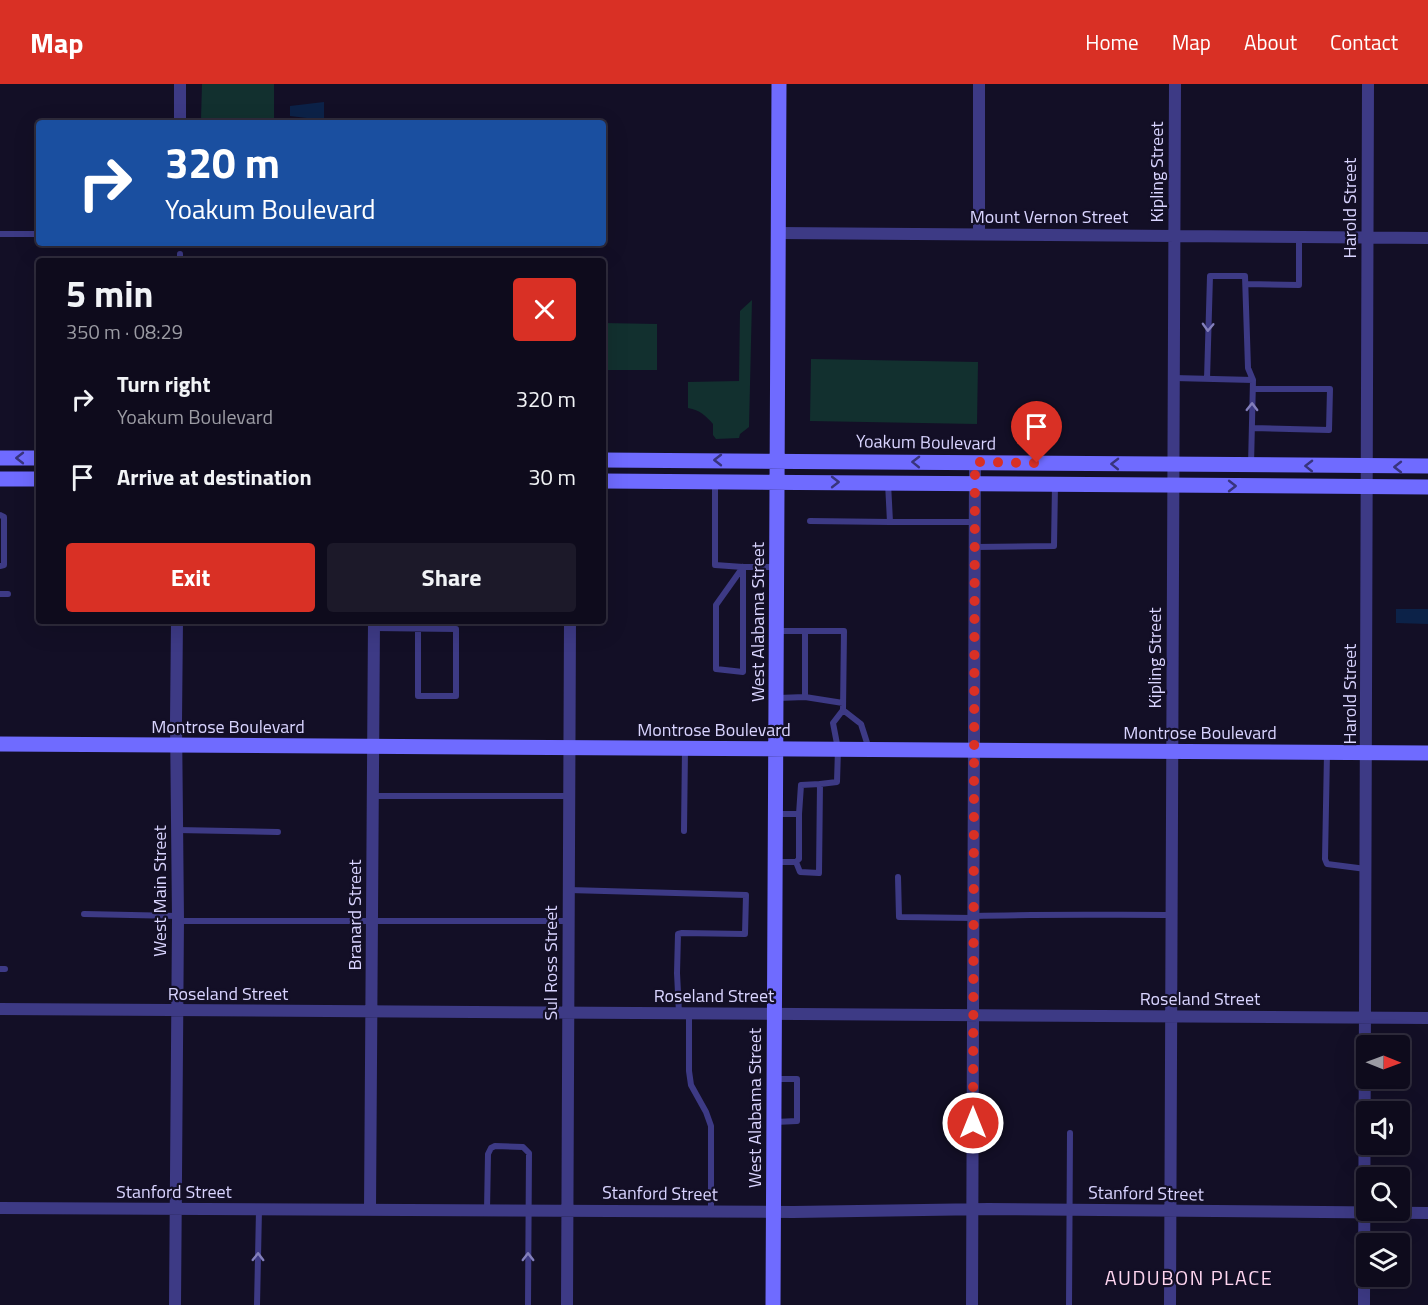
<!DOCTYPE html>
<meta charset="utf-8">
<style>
body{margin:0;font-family:"Titillium Web",sans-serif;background:#1c1929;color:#f1f3f6;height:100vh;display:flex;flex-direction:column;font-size:22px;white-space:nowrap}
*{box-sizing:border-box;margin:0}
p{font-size:20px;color:#9b9ba3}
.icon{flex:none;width:33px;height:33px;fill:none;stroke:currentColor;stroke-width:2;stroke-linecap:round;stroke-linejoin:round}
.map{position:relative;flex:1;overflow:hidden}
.panel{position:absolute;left:36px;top:174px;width:570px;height:366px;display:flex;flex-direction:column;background:#0e0b1c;border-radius:6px;box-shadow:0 6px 24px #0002,0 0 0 2px #2e2b3b}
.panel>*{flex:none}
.hud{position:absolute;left:36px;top:36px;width:570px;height:126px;border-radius:6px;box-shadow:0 6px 24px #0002,0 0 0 2px #2e2b3b;background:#1a4fa0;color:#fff;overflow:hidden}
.needle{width:39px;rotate:91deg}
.fabs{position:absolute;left:1356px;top:951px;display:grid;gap:12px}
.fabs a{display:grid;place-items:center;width:54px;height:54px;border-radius:6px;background:#0e0b1c;box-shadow:0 6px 24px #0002,0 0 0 2px #2e2b3b;font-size:30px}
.pin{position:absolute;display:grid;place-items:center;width:51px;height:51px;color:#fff;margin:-62px -26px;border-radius:50% 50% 50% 0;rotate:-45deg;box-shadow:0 0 6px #0007}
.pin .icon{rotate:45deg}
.me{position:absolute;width:66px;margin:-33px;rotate:0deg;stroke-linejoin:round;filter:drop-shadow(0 0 4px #0008)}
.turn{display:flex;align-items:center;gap:21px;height:126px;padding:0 30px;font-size:27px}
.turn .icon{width:78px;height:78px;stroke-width:2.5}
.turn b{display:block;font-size:42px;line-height:51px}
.round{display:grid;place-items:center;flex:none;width:63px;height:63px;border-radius:6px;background:#1c1929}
.headline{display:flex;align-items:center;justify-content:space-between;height:102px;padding:0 30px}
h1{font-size:36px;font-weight:700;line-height:45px}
.primary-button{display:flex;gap:12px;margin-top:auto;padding:12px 30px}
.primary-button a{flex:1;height:69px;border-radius:6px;background:#d93025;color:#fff;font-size:24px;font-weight:700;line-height:69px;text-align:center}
.primary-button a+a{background:#1c1929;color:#f1f3f6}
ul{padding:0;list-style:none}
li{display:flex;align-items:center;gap:18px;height:78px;padding:0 30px}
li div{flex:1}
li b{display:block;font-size:22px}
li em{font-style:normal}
header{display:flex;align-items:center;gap:36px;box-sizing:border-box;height:84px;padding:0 30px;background:#d93025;color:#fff}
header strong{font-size:28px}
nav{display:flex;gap:33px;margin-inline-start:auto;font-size:21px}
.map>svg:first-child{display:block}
.green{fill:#12302f}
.water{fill:#0c2248}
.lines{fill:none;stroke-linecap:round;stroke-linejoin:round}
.lane{stroke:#3d3a85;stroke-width:6}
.street{stroke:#3d3a85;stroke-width:12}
.secondary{stroke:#6f6bff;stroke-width:15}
.oneway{stroke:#837fbc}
.oneway2{stroke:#38347d}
.route{stroke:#d93025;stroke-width:10;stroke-dasharray:0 18}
.labels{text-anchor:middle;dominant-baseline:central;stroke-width:4.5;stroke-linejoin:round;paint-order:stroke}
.street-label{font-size:18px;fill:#d9d4ff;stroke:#130f26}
.neighbourhood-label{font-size:20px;letter-spacing:1.5px;fill:#ffd6f0;stroke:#130f26}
</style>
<header>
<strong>Map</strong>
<nav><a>Home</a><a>Map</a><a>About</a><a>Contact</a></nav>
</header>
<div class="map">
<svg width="1428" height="1221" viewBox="0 0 1428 1221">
<rect width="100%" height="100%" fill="#130f26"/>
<path class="green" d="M202,0H274V35H201Z
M752,216L749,343L740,350L739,354L716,355L713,351V340C706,332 700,326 688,324V298L739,297L740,227Z
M603,239L657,240V286H603Z
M811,275L978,278L977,340L810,337Z"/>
<path class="water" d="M324,18V36L290,32V22Z
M1396,525H1428V540L1396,539Z"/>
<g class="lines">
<path class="lane" d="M0,150H39
M180,177V170
M1246,200L1299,201V153
M1174,294L1253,296
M1207,295L1210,192H1245L1248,284L1253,296L1251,381
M1252,344L1329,346L1330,305H1253
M715,399V481L743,483
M0,431L4,433V481L0,482
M810,437L890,438L888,399
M890,438H974
M975,463L1054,462L1055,401
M743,483L716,521V585L743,588V483H776
M0,510H8
M374,544L456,545V612H418V545
M805,613V547
M778,614L805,613L843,619
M843,626L861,640L869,665
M1327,669L1325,775L1327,780L1366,785
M373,712H569
M776,730H799L801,701L820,700
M177,746L278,748
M684,747L685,665
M775,778H796L800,788L819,789L820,700L837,698L838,665L833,639L843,626L844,547H776
M796,778L799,775V730
M898,793L899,833L973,834
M569,806L746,811L745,850L682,849L678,850L677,889L679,929
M84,830L178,832
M974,832C1040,830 1105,831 1171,831
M178,837H569
M0,885H5
M689,929V987L691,1001L706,1028L711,1042V1127
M775,995H797V1037L775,1038
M487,1126L488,1070L491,1064L495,1062L523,1063L529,1069L528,1221
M257,1221L259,1126
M1069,1221L1070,1049"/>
<path class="street" d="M979,0V150
M180,39V0
M778,149L1428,154
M0,925L1428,934
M0,1124L793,1128L988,1125L1428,1129
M370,1126L374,537
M175,1221L178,835L176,637L177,537
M567,1221L570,537
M972,1221L975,379
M1170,1221L1175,0
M1364,1221L1368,0"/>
<path class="secondary" d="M0,374H39
M603,376L1428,382
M0,395H39
M603,397L1428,403
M0,660L1428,669
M773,1221L779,0"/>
</g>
<defs><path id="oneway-chevron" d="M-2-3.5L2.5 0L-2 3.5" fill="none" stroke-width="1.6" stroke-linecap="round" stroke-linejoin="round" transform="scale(1.5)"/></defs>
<g class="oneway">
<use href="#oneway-chevron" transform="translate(1208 243) rotate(92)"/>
<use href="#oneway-chevron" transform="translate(1252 323) rotate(-89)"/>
<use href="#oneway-chevron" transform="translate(258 1173) rotate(-89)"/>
<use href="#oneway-chevron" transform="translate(528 1173) rotate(-90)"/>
</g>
<g class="oneway2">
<use href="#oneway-chevron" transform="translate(20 374) rotate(-180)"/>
<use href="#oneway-chevron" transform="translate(718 376) rotate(-180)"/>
<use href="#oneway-chevron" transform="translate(916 378) rotate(-179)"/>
<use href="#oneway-chevron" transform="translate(1115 380) rotate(-179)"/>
<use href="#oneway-chevron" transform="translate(1309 382) rotate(-179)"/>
<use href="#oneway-chevron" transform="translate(1398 383) rotate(180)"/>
<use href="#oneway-chevron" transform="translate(835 398)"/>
<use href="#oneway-chevron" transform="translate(1232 402)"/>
</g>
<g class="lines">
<path class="route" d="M973,1039L975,378L1037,379"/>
</g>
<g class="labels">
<g class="street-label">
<text transform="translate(1156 88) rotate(-90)">Kipling Street</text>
<text transform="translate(1349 124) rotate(-90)">Harold Street</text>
<text x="1049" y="132">Mount Vernon Street</text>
<text transform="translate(926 358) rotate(1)">Yoakum Boulevard</text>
<text transform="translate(757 538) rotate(-90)">West Alabama Street</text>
<text transform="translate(1154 574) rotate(-90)">Kipling Street</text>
<text transform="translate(1349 610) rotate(-90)">Harold Street</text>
<text x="228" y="642">Montrose Boulevard</text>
<text x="714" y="645">Montrose Boulevard</text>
<text x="1200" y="648">Montrose Boulevard</text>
<text transform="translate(159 807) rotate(-90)">West Main Street</text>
<text transform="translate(354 831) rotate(-90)">Branard Street</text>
<text transform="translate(550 879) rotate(-90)">Sul Ross Street</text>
<text x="228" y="909">Roseland Street</text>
<text x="714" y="911">Roseland Street</text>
<text x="1200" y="914">Roseland Street</text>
<text transform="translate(754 1024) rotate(-90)">West Alabama Street</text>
<text x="174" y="1107">Stanford Street</text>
<text transform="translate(660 1109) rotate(1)">Stanford Street</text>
<text transform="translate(1146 1109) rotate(1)">Stanford Street</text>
</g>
<g class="neighbourhood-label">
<text x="1189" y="1193">AUDUBON PLACE</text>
</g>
</g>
</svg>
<div class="fabs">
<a><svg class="needle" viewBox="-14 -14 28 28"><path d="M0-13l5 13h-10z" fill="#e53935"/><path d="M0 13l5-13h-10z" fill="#9b9ba3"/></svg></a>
<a><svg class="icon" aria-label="sound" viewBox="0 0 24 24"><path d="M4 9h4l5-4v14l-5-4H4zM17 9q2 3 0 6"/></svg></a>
<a><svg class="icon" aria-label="search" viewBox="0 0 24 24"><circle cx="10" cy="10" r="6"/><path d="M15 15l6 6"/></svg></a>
<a><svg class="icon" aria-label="layers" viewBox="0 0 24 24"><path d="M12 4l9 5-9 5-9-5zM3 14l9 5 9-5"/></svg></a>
</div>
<div class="pin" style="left:1037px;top:379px;background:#d93025"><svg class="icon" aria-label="arrive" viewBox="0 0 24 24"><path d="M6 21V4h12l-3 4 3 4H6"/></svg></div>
<svg class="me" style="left:973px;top:1039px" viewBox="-20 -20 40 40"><circle r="17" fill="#d93025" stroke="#fff" stroke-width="3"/><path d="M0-11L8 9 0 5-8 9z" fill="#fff"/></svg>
<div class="hud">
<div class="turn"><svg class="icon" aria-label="right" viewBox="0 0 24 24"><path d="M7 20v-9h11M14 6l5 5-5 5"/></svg><div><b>320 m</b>Yoakum Boulevard</div></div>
</div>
<section class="panel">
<div class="headline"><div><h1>5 min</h1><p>350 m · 08:29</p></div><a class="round" style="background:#d93025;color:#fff"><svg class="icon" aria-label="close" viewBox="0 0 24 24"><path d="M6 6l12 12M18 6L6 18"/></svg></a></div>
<ul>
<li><svg class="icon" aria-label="right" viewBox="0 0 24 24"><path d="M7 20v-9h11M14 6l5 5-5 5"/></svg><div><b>Turn right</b><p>Yoakum Boulevard</p></div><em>320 m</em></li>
<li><svg class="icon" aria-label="arrive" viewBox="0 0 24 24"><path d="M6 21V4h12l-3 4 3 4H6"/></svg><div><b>Arrive at destination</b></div><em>30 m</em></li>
</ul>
<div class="primary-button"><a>Exit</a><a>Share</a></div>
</section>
</div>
